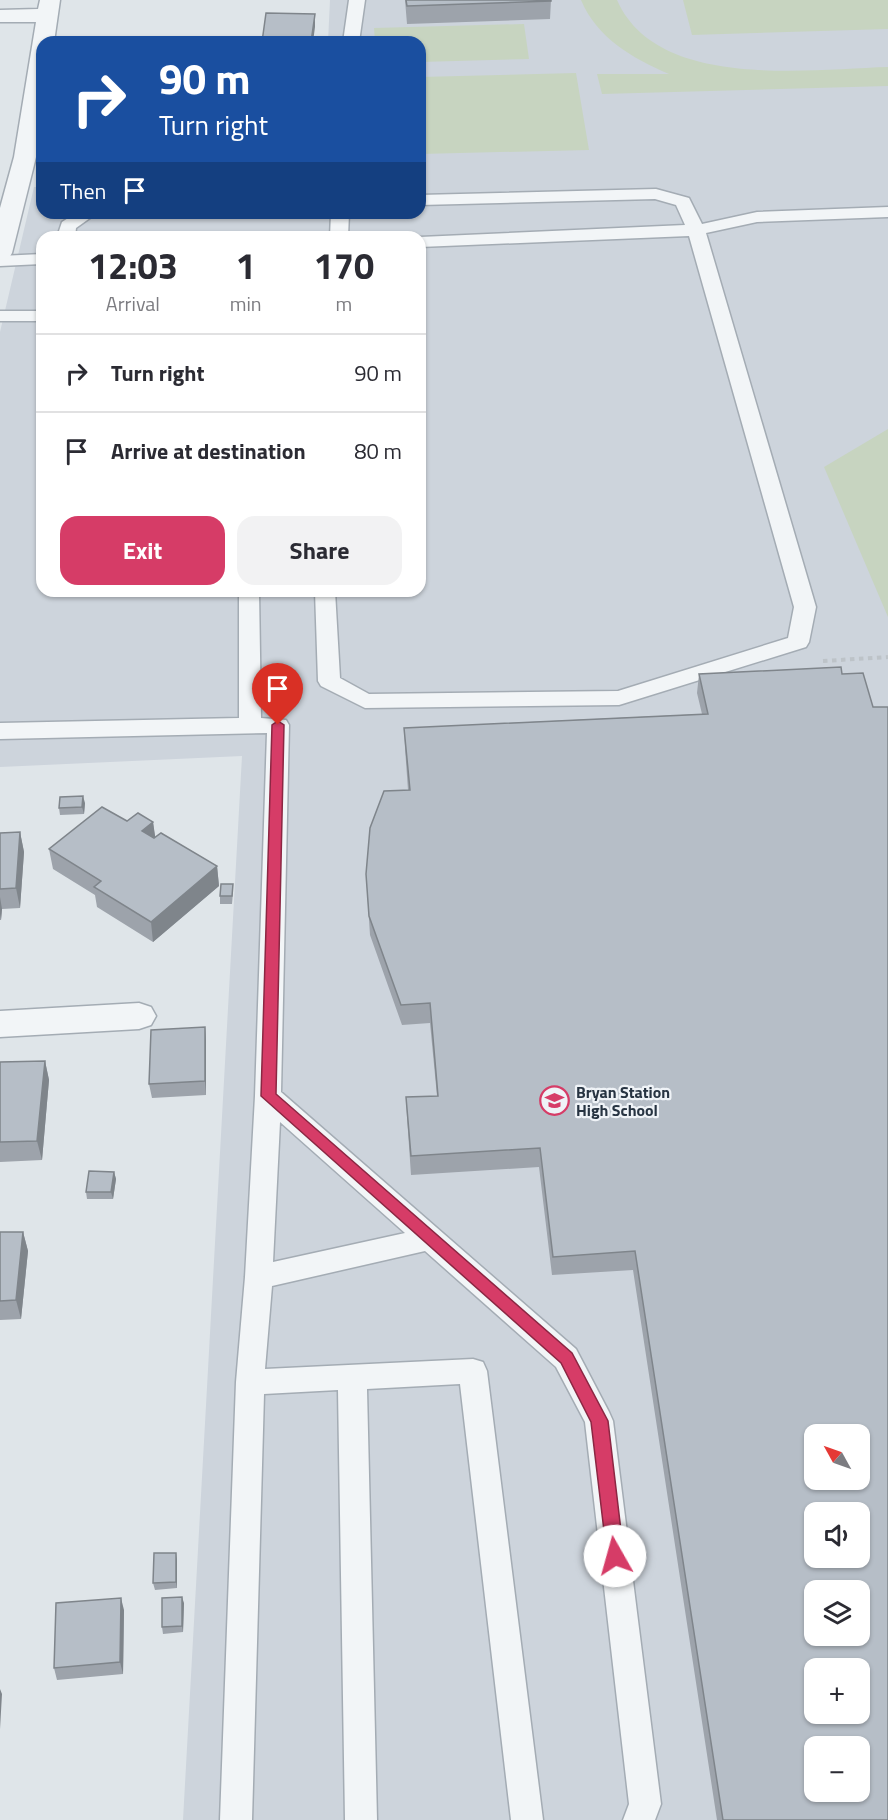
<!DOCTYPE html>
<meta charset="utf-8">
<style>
body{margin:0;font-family:"Titillium Web",sans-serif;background:#f2f2f3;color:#2b2b33;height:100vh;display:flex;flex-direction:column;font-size:22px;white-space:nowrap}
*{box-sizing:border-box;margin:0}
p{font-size:20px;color:#7c7c81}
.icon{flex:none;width:33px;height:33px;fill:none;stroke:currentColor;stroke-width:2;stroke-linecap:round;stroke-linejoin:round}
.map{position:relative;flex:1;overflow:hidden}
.drawer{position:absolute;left:36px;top:231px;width:390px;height:366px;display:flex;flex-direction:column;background:#fff;border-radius:18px;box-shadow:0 2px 4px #0004}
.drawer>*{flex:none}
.banner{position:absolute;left:36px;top:36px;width:390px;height:183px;border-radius:18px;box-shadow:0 2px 4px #0004;background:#1a4fa0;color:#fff;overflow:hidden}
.needle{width:39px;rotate:310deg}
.controls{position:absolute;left:804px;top:1424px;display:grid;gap:12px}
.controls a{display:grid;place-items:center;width:66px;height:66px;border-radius:12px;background:#fff;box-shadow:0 2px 4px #0004;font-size:30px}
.pin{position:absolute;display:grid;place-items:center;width:51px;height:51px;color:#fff;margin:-62px -26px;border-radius:50% 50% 50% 0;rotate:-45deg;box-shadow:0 0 6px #0007}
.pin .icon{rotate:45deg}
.me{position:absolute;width:66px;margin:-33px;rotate:353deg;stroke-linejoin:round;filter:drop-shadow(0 0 4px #0008)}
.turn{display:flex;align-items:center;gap:21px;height:126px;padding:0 24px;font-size:27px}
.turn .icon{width:78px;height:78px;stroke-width:2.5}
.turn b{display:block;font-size:42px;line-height:51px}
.then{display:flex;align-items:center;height:57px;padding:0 24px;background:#0003;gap:12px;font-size:22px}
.eta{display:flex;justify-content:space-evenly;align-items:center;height:102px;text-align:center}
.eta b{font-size:36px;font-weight:700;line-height:42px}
.cta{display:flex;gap:12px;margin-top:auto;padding:12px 24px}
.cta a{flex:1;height:69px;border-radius:18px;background:#d63c67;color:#fff;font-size:24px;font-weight:700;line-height:69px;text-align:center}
.cta a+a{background:#f2f2f3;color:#2b2b33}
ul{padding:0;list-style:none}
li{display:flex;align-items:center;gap:18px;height:78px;padding:0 24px;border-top:2px solid #e1e1e2}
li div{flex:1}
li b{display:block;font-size:22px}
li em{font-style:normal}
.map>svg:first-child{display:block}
.built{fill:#cdd4dc;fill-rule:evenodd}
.green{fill:#c7d4c0}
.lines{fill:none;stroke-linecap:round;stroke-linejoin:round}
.service-casing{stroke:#a4acb4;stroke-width:3}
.minor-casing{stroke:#a4acb4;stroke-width:3}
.path{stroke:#bdc3c8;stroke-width:4;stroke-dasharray:4.5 4.5;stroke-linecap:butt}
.service{fill:#f2f5f7;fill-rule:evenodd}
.minor{fill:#f2f5f7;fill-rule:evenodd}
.wall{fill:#9da3ab}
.shaded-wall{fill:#7f858b}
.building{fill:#b6bec7;stroke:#7f858b;stroke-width:1.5;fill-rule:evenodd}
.route{fill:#d63c67;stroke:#8b2743;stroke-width:1.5}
.labels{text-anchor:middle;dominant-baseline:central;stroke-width:4.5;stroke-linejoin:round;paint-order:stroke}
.poi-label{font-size:16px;font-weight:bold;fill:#273442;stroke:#eff3f7;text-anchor:start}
</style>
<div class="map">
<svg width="888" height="1820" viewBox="0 0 888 1820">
<rect width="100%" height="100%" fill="#dfe5e9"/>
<path class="built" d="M330,0H888V1820H183L242,756L0,767V332L34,187H42V213H420V42H328ZM42,237H420V591H42ZM814,1434H860V1479H814ZM814,1512H860V1557H814ZM814,1590H860V1635H814ZM814,1668H860V1713H814ZM814,1746H860V1791H814Z"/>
<path class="green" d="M581,0H617C657,91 809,69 888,67V86L602,94L597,74H669C632,58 597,38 581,0Z
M683,0H888V29L692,35Z
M524,24L529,59L420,62V42H375L374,28Z
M576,73L589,150L420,154V77Z
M888,429V617L824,467Z"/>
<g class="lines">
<defs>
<path id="service" d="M349,0H365L359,42H343Z
M656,189L689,198L702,224L757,212L888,207V217L757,222L706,233L816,607L809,642L806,647L619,705L365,708L321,686L318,681L315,591H335L340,678L369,694L618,691L788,638L794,607L689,236L420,247V237L685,225L676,205L655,199L420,205V195Z
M76,213H97L76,228L75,237H57L62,222Z
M331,213H349L348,237H330Z
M42,254V264L0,266V256Z
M0,311H42V321H0Z
M239,591H259L261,718L286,720L289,725L281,1092L576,1349L609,1412L613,1421L661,1804L655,1820H623L629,1804L585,1422L556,1367L425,1251L272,1286L265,1369L473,1359L483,1362L487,1371L543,1820H511L460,1384L367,1389L377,1820H345L338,1390L264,1394L252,1820H220L236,1382L245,1277L255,1096L267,733L0,739V723L239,718ZM280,1122L405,1233L273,1262Z"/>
<path id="minor" d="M40,0H60L54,42H42V121L36,157L12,253L9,258L0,260V208L14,157L36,22H0V10L38,9Z
M139,1003L151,1007L156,1016L151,1025L139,1029L0,1037V1011Z"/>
</defs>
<use href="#service" class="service-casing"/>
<use href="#minor" class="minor-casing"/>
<path class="path" d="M823,661L888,657"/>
<use href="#service" class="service"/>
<use href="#minor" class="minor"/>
</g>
<path class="wall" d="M405,0H551L550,19L407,24Z
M841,667L888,1820H717L633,1270L552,1275L539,1167L411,1175L407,1117L406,1097L437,1096L430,1023L402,1025L370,935L366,874L408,790L405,748L404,728L702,714L697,693L699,674Z
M85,803L84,814L60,815L59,808Z
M127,821L153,822L155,838L217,866L219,886L153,942L97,907L95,895L53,869L49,849Z
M20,832L24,852L20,908L2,909L1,920H0V833Z
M233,884V892L232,904H220V896Z
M205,1027L206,1041V1095L152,1098L149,1084Z
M45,1061L49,1080L42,1160L0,1162V1062Z
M114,1172L116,1179L113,1199H87L86,1192Z
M0,1232H23L28,1251L21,1319L0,1320Z
M177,1559V1588L155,1590L153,1583Z
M184,1603L183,1632L163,1634L162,1627Z
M124,1610L123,1674L57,1680L54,1668Z"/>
<path class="shaded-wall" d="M315,14V27L313,42H311Z
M83,796L85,803L84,814L82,807Z
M153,822L156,842L142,831Z
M20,832L24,852L20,908L16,888Z
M217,866L219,886L153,942L151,922Z
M0,897L2,909L1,920L0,914Z
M205,1027L206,1041V1095L205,1081Z
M45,1061L49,1080L42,1160L37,1141Z
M114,1172L116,1179L113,1199L111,1192Z
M23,1232L28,1251L21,1319L16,1300Z
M176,1553L177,1559V1588L176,1582Z
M182,1597L184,1603L183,1632L182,1626Z
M121,1598L124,1610L123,1674L120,1662Z
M0,1689L2,1694L0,1729Z"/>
<path class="building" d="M406,0H551V1L407,6Z
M266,13L315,14L311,42H262Z
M841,667L842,674L863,673L873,707H888V1820H723L635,1251L553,1257L540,1148L411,1156L406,1097L438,1096L430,1003L401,1005L369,916L366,874L370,828L384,791L410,790L404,728L708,714L699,674ZM814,1434H860V1479H814ZM814,1512H860V1557H814ZM814,1590H860V1635H814ZM814,1668H860V1713H814ZM814,1746H860V1791H814Z
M83,796L82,807L59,808L60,797Z
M102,807L127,821L138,813L153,822L142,831L154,838L161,833L217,866L151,922L94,887L101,881L49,849Z
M20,832L16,888L0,889V833Z
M221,884H233L232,896H220Z
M205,1027V1081L149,1084L151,1030Z
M45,1061L37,1141L0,1142V1062Z
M89,1171L114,1172L111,1192H86Z
M0,1232H23L16,1300L0,1301Z
M154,1553H176V1582L153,1583Z
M182,1597V1626L162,1627V1598Z
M121,1598L120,1662L54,1668L56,1603Z"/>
<path class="route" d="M278,721L284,725L276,1094L572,1353L608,1421L624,1556L622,1562L615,1564L609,1562L607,1556L591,1422L561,1363L261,1096L272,725Z"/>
<defs>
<symbol id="school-ring" viewBox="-11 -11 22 22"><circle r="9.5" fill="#eff3f7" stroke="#d63c67" stroke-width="1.5"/><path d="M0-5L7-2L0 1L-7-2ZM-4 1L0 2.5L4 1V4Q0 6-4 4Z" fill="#d63c67"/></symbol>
</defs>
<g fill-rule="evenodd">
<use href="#school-ring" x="538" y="1084" width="33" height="33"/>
</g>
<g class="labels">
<g class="poi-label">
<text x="576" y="1092">Bryan Station<tspan x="576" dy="18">High School</tspan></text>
</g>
</g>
</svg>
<div class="controls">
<a><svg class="needle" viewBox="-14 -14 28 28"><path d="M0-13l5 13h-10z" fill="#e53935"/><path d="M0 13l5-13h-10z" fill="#7c7c81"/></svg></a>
<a><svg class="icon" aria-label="sound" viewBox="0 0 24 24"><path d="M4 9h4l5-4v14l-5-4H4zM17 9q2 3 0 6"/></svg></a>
<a><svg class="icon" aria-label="layers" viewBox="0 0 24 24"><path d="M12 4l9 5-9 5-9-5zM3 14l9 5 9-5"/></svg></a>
<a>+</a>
<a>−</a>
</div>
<div class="pin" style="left:278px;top:725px;background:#d93025"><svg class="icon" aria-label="arrive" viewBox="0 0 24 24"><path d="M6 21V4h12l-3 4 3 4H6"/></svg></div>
<svg class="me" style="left:615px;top:1556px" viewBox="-20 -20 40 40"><circle r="19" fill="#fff"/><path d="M0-13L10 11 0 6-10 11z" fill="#d63c67"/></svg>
<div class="banner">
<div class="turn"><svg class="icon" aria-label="right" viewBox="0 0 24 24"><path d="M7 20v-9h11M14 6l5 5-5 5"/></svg><div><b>90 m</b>Turn right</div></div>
<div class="then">Then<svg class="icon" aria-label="arrive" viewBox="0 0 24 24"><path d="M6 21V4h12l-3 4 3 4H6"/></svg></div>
</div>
<section class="drawer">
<div class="eta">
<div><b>12:03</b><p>Arrival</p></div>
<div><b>1</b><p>min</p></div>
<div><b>170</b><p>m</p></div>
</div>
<ul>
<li><svg class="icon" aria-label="right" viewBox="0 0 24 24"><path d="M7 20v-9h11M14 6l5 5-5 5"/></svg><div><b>Turn right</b></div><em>90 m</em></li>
<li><svg class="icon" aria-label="arrive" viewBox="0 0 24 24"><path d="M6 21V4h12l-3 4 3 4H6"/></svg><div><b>Arrive at destination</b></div><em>80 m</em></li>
</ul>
<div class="cta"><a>Exit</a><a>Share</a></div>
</section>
</div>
